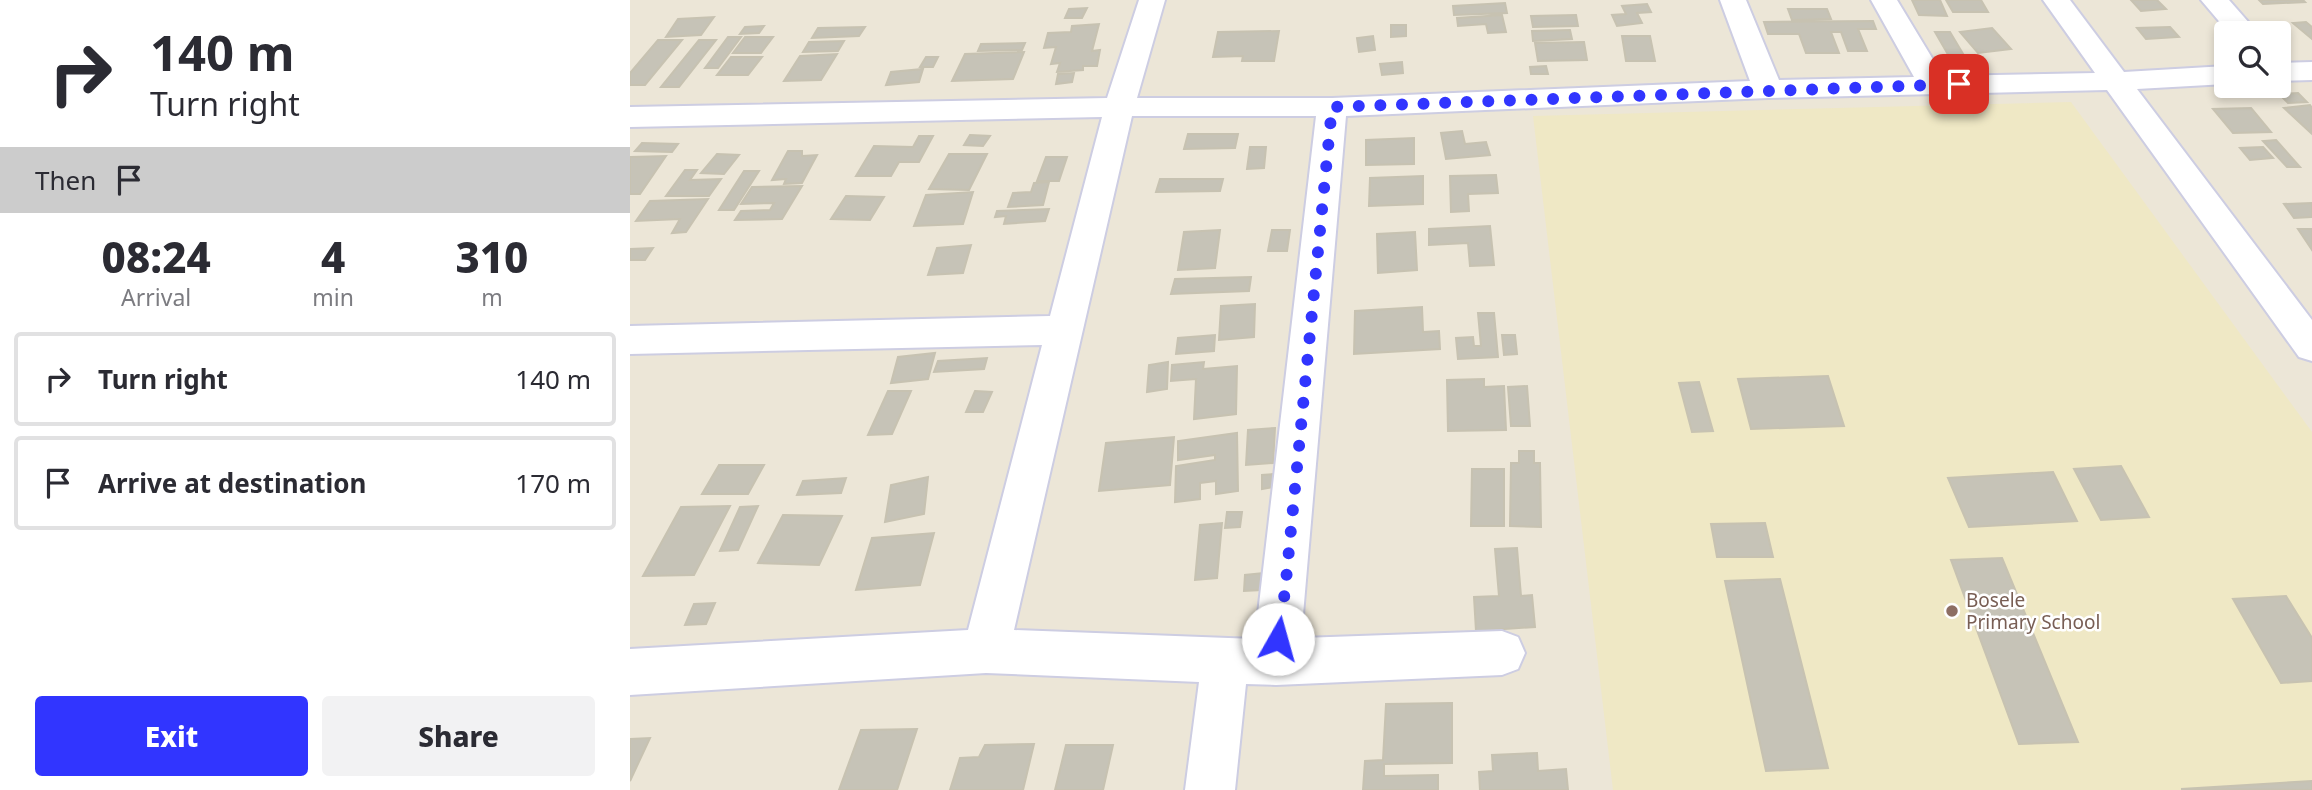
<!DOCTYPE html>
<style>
body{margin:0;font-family:"Noto Sans",sans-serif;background:#f2f2f3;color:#2b2b33;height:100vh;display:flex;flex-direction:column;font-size:26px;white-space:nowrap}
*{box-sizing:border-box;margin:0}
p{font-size:23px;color:#7c7c81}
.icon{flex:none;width:38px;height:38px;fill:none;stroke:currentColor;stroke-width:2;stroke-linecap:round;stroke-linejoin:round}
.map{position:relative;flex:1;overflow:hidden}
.sheet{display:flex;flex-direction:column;background:#fff;width:630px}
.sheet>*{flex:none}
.top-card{background:#fff;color:#2b2b33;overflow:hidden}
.tools{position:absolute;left:1584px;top:21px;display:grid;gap:14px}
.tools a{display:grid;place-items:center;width:77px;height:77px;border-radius:7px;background:#fff;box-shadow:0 4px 10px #0003;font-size:35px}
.pin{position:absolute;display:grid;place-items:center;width:60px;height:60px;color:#fff;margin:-30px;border-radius:14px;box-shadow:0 4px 10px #0006}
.me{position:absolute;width:77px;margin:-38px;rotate:7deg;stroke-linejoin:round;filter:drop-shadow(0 0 5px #0008)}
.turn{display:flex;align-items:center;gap:24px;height:147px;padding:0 35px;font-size:32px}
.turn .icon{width:91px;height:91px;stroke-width:2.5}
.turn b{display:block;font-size:49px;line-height:60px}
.then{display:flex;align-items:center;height:66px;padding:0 35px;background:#0003;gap:14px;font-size:26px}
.eta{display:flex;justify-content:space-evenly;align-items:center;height:119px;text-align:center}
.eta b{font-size:42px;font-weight:800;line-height:49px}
.cta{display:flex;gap:14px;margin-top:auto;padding:14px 35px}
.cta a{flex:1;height:80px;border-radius:7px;background:#3135ff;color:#fff;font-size:28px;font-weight:800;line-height:80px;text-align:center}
.cta a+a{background:#f2f2f3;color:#2b2b33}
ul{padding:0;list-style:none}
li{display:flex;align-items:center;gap:21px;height:94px;margin:0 14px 10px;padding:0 21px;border:4px solid #e1e1e2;border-radius:7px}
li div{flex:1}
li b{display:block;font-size:26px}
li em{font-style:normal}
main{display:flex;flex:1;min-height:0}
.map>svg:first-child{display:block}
.education{fill:#efe8c5}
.building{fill:#c6c3b7;stroke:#c7c2b1;stroke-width:2}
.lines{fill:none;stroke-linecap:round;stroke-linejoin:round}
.minor-casing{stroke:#cdcde2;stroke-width:4}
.minor{fill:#fff;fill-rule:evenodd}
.route{stroke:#3135ff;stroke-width:12;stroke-dasharray:0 21.6}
.education-dot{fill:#8d6e63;stroke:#fff;stroke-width:2.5}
.labels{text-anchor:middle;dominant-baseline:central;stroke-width:5;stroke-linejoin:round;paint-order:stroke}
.education-label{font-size:19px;fill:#785e54;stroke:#fff;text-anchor:start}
</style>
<main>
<section class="sheet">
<div class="top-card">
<div class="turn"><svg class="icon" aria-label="right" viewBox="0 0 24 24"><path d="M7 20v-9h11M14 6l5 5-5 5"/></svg><div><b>140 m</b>Turn right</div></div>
<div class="then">Then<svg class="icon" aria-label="arrive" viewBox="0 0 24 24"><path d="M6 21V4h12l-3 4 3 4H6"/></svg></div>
</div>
<div class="eta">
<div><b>08:24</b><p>Arrival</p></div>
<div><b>4</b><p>min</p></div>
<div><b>310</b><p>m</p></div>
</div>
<ul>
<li><svg class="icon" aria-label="right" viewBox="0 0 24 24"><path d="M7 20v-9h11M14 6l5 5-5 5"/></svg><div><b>Turn right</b></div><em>140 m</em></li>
<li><svg class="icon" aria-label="arrive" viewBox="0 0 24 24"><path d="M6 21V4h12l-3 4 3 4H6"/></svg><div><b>Arrive at destination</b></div><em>170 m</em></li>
</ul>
<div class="cta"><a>Exit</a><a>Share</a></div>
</section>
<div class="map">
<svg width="1682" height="790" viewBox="0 0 1682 790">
<rect width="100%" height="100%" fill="#ece6d7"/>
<path class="education" d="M1441,102L1682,432V790H983L903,116Z"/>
<path class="building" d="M1282,0H1310L1317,16L1289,15Z
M1316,0H1351L1358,12H1323Z
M1501,0H1527L1536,9L1511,11Z
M1629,0H1673L1675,2L1633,4Z
M875,3L877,13L824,15L823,6Z
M1017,4L1021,12L1007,13L1012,23L987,26L982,15L996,14L992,6Z
M457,8L452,18H435L439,9Z
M1158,9H1197L1201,19L1162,20Z
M872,15L876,32L858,33L856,24L828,26L827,18Z
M946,15L948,26L903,27L901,16Z
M84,17L71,35L36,37L48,19Z
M1243,21L1246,29H1228L1237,51H1218L1211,32H1201L1209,53H1176L1169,34H1138L1134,22Z
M1676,22L1682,27V39L1663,23Z
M469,24L462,51L470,50L467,66H453V70L427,72L430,63L421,64L426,47L414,48L418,33L441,32L442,26Z
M761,25H776V36L761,37Z
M134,26L129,33L110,34L115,27Z
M235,27L229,36L182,38L188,28Z
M1540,27L1549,37L1516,39L1507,28Z
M1362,28L1381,49L1348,53L1330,32Z
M940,30L942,39L903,41L902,31Z
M649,31L644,61H612L613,56L583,57L588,32Z
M1305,32H1320L1335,57L1320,58Z
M743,36L745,50L729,52L727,38Z
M992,36H1020L1025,61H996Z
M98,37H111L88,68H75Z
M115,37H143L131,53H103Z
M28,40H52L15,85H0V73Z
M69,40H86L49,87H31Z
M214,41L208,51L173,52L179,42Z
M954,42L957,60L908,61L905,43Z
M395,43L392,50L348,51L351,44Z
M394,52L383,79L322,81L335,54Z
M207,54L191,80L154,81L170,56Z
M101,57H132L118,75H87Z
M296,57H308L303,67H290Z
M772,62L773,73L752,75L750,64Z
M916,66L918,74H901L900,67Z
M293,69L289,82L256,85L261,72Z
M444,73L442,82L426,84L428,74Z
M1668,93L1677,102L1658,103L1649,94Z
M1680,105L1682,108L1681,133L1654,108Z
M1621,108L1641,132L1603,133L1583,109Z
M832,131L835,144L856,142L860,155L816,159L811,133Z
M558,134H608L605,148L554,149Z
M340,135L360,136L353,146L334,145Z
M289,136H303L289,162H269L261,176H226L244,146L283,147Z
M784,138V164L736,165V140Z
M1646,140L1670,167H1657L1633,141Z
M12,143L48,144L42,152L5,151Z
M620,147H636L634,168L617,169Z
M1633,147L1643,158L1620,160L1610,148Z
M158,151H172V156L187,155L172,183L154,184L156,179L142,180Z
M87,154L109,155L94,174L71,173Z
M319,154H357L339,190L299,189Z
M36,156L10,194H0V157Z
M416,157H437L429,181H407Z
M55,170H67L60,180L91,179L79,196H36Z
M114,171H129L104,210H89Z
M866,175L868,193L838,194L839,211L821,212L820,176Z
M793,176V204L739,206L740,178Z
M530,179H593L590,191L526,192Z
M419,182L413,205L378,207L383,193L401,192L404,183Z
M172,186L152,219L105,220L111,211L140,210L144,203L111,204L122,187Z
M343,192L333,224L284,226L296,195Z
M216,196L254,197L240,220L201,219Z
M78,199L56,232L42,233L50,219L6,221L20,201Z
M1682,203V217L1664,218L1654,204Z
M419,209L415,221L374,224L376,216L365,217L367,211Z
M860,226L864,265L840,266L838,243L799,245V229Z
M1668,229H1682V250Z
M590,230L585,268L548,270L554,232Z
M642,230H660L657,251H638Z
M785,232L787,270L748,273L747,234Z
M341,245L333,273L298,275L307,248Z
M23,248L15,260H0V249Z
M621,277L619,291L541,294L545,279Z
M625,304L624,337L589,340L591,306Z
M792,307L793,332L809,331L810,349L724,354L725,311Z
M848,313H864L868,357L828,359L826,338L843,337L844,346H851Z
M585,335L584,351L546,354L548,338Z
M872,335H885L887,354L874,355Z
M305,353L298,379L261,383L268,357Z
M357,358L354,369L304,372L308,361Z
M538,362L537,389L517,392L519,365Z
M574,362L573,369L607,366L606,414L564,419L566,379L541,381L542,365Z
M1198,376L1214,426L1121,429L1108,379Z
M854,379V387L874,386L876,430L818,431L817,380Z
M1069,382L1083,431L1062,432L1049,383Z
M897,386L900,426H881L878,387Z
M258,391H281L262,434L238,435Z
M345,391L362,392L353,412H336Z
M645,428L643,463L616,465L618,430Z
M607,433L608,491L586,494V481L570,483V499L545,502L546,466L585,460V455L548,460V441Z
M544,437L540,485L469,491L476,443Z
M889,451H904V463H910L911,527L880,526L881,463H889Z
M89,465H134L118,494H72Z
M1491,466L1519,517L1471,520L1444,469Z
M842,469H874V526H841Z
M1423,472L1447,521L1339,527L1318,478Z
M644,474V487L632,489V475Z
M298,477L294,514L255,522L261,485Z
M216,478L211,493L167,495L173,481Z
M100,506L64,575L13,576L51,507Z
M128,506L108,550L90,551L110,507Z
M597,512H612L610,527L595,528Z
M153,515L212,516L189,565L128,563Z
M592,523L587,578L565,580L570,525Z
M1135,523L1143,557H1087L1081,524Z
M304,533L290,585L226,590L242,538Z
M887,548L891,596L902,595L905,627L846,631L844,597L869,596L865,549Z
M1372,558L1448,742L1389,744L1321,560Z
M633,573L632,590L614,591L615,575Z
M1150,579L1198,768L1136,771L1095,581Z
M1656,596L1682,638V681L1651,683L1603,599Z
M85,603L76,624L55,625L64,604Z
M822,703V763L754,764V776L808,775V790H733L735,761L753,760L756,704Z
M287,729L267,790H209L231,730Z
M20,738L0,781V739Z
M404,744L393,790H320L330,758L349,757L355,745Z
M436,745H483L473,790H425Z
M907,753L908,771L936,769L938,790H850L849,772L863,771L862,755Z
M1682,781V790L1551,789Z"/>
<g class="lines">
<defs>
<path id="minor" d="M509,0H535L507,98H702L1120,81L1090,0H1116L1149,80L1284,77L1241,0H1267L1313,76L1465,73L1413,0H1440L1494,72L1596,66V84L1507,89L1682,320V361L1669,357L1477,90L1138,98L716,116L671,638L872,631L888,637L895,653L888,669L872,675L646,685L616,684L605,790H555L569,682L356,673L0,695V649L338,630L412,345L0,354V326L420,316L472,117L0,127V107L477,98ZM502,116H686L625,639L384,630Z
M1571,0H1599L1628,33H1599Z
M1682,62V80L1648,81V63Z"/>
</defs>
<use href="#minor" class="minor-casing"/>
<use href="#minor" class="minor"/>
</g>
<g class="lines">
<path class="route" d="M648,639L655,591L702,107L1329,84"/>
</g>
<circle class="education-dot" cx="1322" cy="611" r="7"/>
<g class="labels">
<g class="education-label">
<text x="1336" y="600">Bosele<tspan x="1336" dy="22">Primary School</tspan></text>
</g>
</g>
</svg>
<div class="tools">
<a><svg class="icon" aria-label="search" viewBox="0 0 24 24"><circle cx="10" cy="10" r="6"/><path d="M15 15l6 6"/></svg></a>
</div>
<div class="pin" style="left:1329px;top:84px;background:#d93025"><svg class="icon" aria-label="arrive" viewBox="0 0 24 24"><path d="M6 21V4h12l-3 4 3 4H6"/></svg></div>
<svg class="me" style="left:648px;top:639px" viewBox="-20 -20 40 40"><circle r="19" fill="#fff"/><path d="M0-13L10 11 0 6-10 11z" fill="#3135ff"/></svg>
</div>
</main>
